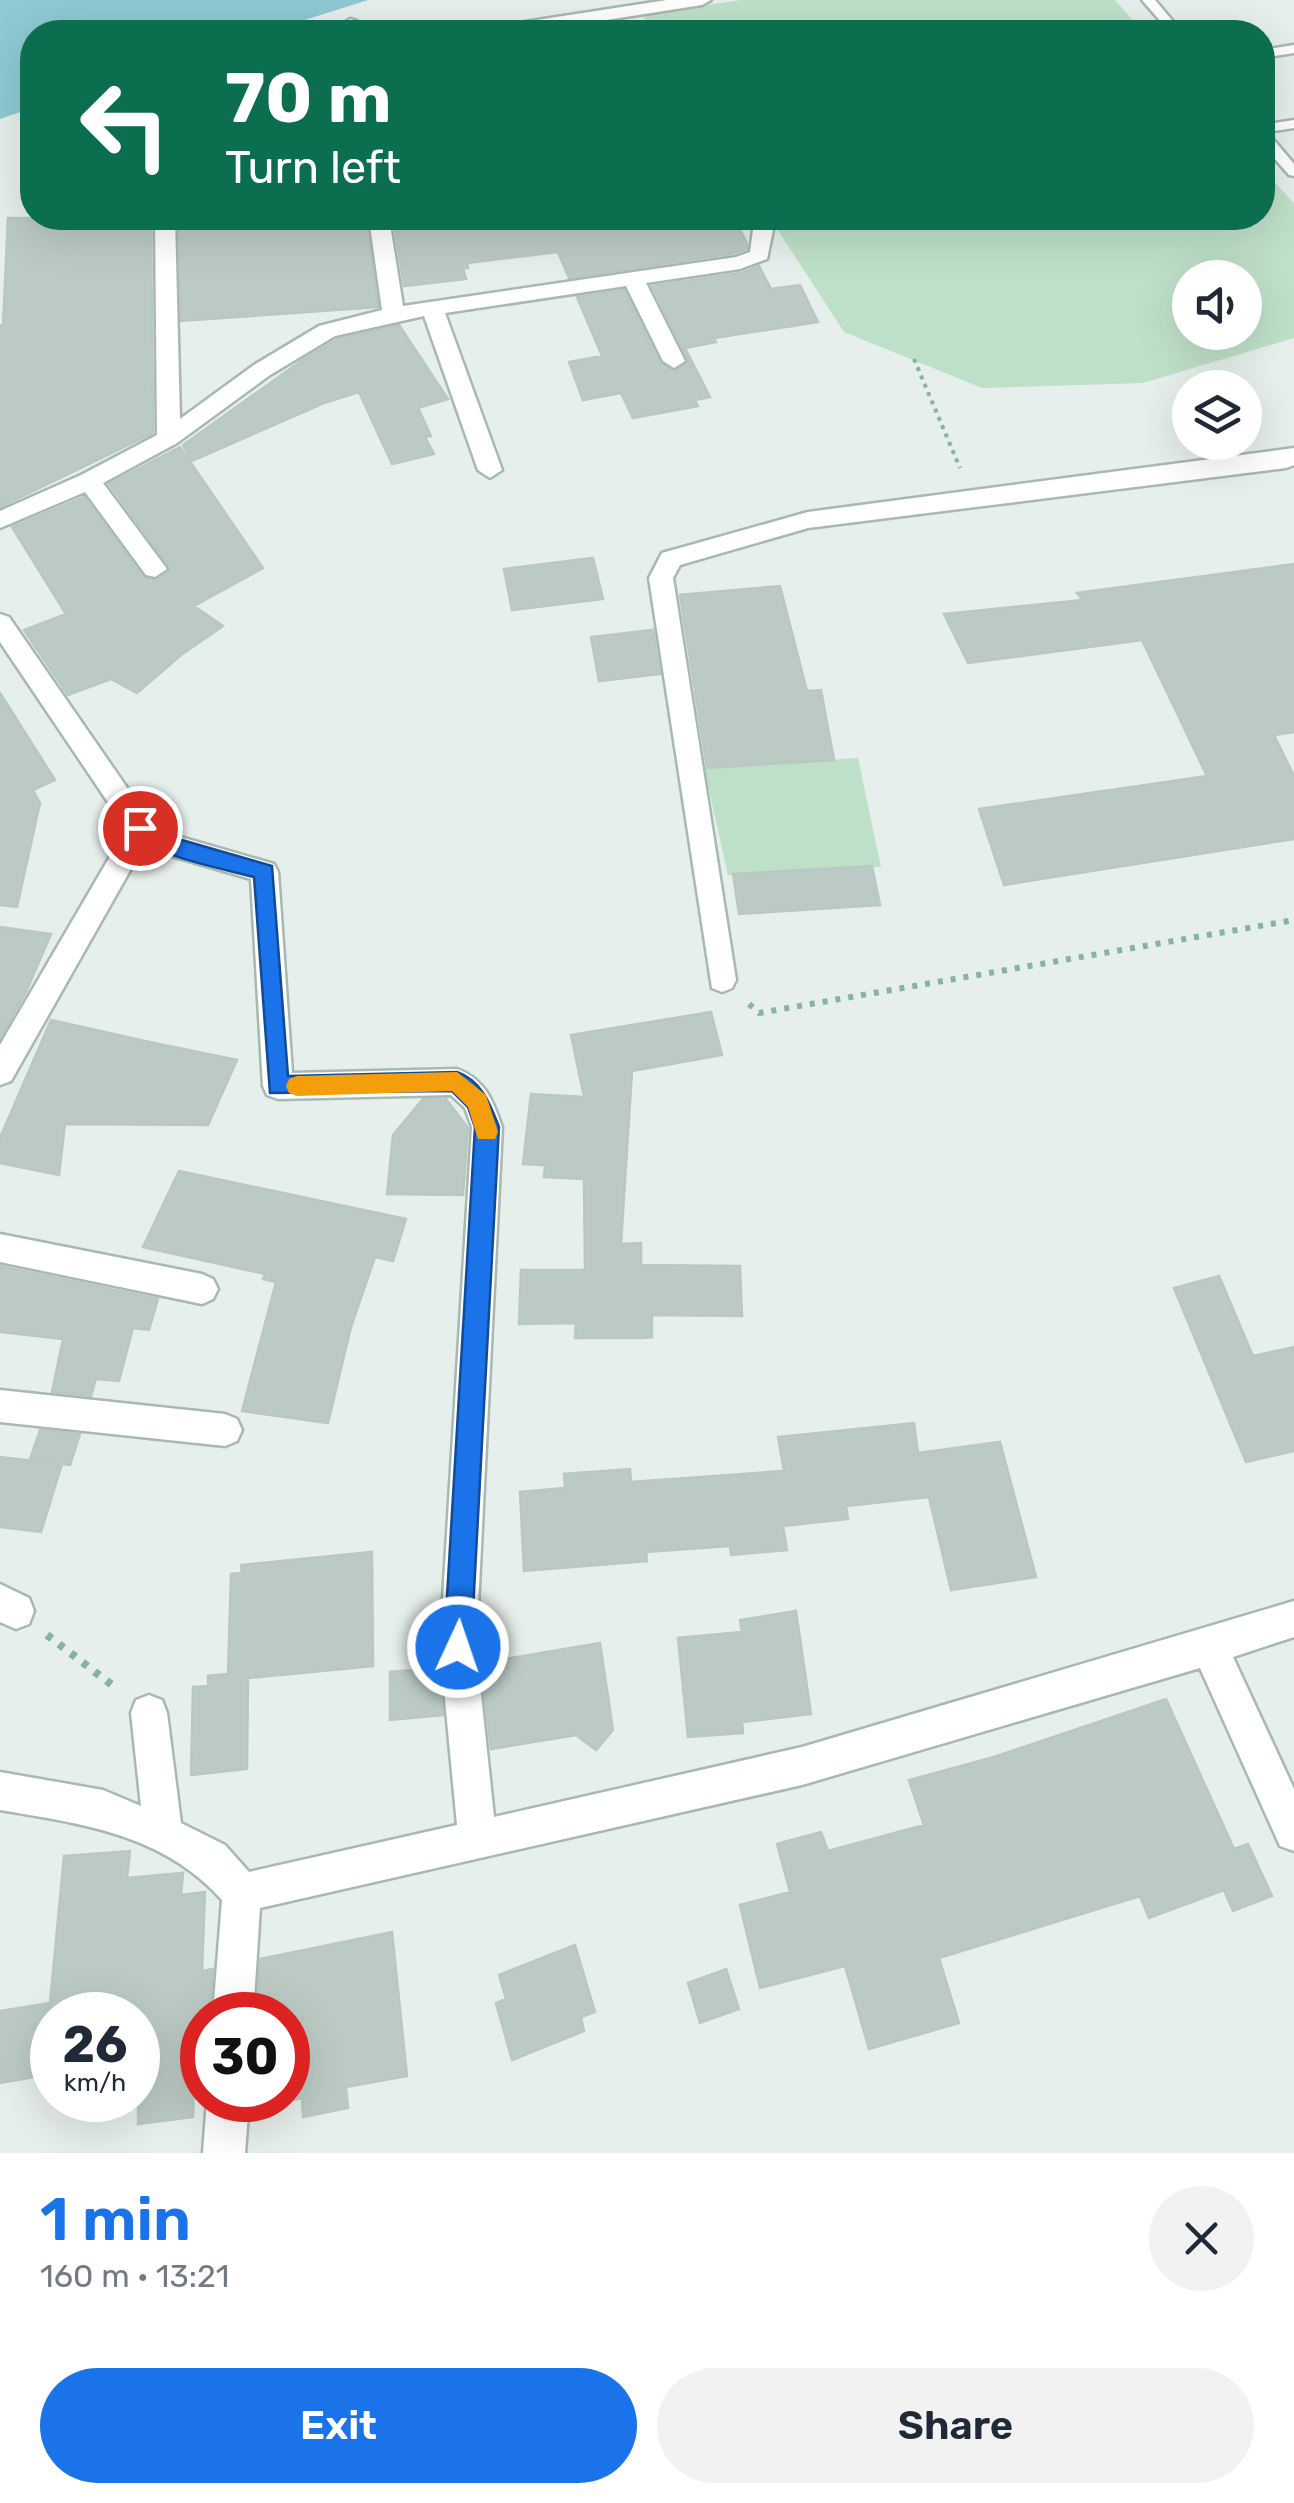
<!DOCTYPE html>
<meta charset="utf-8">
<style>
body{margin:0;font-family:Rubik,sans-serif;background:#f2f2f3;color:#1f2937;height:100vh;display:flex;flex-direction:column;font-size:38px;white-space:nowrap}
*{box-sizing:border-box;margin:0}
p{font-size:32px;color:#747a83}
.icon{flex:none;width:55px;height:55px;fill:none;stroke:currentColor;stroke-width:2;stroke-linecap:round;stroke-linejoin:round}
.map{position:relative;height:2153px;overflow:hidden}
.drawer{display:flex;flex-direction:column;background:#fff;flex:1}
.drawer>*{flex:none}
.banner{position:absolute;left:20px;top:20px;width:1255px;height:210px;border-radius:40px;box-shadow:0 10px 40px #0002;background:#0b6e4f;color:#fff;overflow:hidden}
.tools{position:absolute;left:1172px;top:260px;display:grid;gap:20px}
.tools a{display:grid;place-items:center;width:90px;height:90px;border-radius:50%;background:#fff;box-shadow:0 10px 40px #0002;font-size:50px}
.speed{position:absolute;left:30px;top:1992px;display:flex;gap:20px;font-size:50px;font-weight:700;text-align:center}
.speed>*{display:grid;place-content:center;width:130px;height:130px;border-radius:50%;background:#fff;box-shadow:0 10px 40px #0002;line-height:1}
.speed small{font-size:25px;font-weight:400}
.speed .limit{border:15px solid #d22;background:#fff;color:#111}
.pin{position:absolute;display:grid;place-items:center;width:85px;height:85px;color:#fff;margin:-42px;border:5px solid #fff;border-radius:50%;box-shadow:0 2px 10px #0007}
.me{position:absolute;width:110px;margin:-55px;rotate:3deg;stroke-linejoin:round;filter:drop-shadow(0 0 8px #0008)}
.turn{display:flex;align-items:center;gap:35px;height:210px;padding:0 40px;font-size:45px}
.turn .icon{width:130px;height:130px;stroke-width:2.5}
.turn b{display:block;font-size:70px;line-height:85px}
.round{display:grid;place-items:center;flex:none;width:105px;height:105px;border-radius:52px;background:#f2f2f3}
.head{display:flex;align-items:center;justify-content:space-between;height:170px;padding:0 40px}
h1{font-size:60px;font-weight:600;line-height:75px;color:#1a73e8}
.cta{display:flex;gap:20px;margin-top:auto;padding:20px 40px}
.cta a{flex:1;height:115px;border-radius:60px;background:#1a73e8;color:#fff;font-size:40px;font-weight:600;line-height:115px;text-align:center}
.cta a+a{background:#f2f2f3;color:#1f2937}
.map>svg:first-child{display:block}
.green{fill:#bfe0c8;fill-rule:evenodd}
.water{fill:#8ec9d4}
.building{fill:#bbcac4;stroke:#b8c9c2;stroke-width:2.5}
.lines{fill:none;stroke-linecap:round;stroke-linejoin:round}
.service-casing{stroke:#a8b8b2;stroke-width:5}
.minor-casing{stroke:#a8b8b2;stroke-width:5}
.path-far2{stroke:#86b3a5;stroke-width:4;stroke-dasharray:4 5;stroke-linecap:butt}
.path-far1{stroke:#86b3a5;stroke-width:6;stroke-dasharray:5 8;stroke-linecap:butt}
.path{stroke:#86b3a5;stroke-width:8;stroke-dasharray:6 9;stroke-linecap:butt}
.service{fill:#fff;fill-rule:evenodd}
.minor{fill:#fff;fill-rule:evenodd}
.route{fill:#1a73e8;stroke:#114b97;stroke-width:2.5}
.slow{fill:#f59e0b}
</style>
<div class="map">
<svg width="1294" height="2153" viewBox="0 0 1294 2153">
<rect width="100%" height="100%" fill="#e6efeb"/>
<path class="green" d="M741,0H1115L1143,32H650L644,17L651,13Z
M1263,168L1294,204V338L1143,383L982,388L844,332L770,218H1262ZM1190,278H1245V332H1190Z
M858,758L881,867L728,875L704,768Z"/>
<path class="water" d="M0,0H368L267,32H32V108L0,119Z"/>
<path class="building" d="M8,218H151L153,433L0,507V326L3,325Z
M238,218H366L378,307L181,321L179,223Z
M393,218H626L627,225L669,218H734L747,243V249L735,253L569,278L558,252L467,263L468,268H463L466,279L404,286Z
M759,266L771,289L800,285L818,322L714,338L716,342L685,348L710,397L695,400L698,406L633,418L621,393L583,400L569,362L602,356L577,297L624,290L660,363L676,371L688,359L652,286L741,273Z
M399,325L448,399L418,408L431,436L425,437L434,454L392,464L359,392L324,403L192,461L183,445L301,361L338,339Z
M180,447L263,568L194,606L223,626L181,655L137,693L111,679L68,695L24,630L66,614L12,527L84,497L143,577L157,580L169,572L170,567L109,484Z
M593,558L603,599L512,610L504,569Z
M1294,564V732L1274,735L1294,776V839L1004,885L979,809L1207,776L1142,640L968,663L944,614L1083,600L1077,593Z
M780,586L807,691L821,690L834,760L707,768L680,595Z
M653,630L660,674L599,681L591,637Z
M0,693L55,780L33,790L40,803L17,907L0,905Z
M872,866L880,905L739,914L733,874Z
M0,927L51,934L26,992L0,1038Z
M711,1012L722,1055L632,1071L621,1244L641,1243V1265L740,1266L742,1316L652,1315V1337L642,1338H575L576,1323L519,1324L521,1270H585L584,1179L544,1177L545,1165L523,1164L531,1094L584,1097L571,1035Z
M51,1020L154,1043L237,1060L208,1125L65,1124L59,1175L0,1163V1138Z
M423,1099H446L468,1128L463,1195L387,1194L393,1135Z
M179,1171L406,1219L393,1261L375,1257L351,1327L328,1423L242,1411L276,1282L263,1279L265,1274L143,1247Z
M0,1266L158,1299L149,1330L133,1328L119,1381L96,1379L91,1396L52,1392L63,1339L0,1332Z
M1219,1276L1253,1356L1294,1347V1451L1246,1462L1174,1288Z
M914,1423L918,1453L1000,1442L1036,1577L951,1590L929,1497L846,1506L848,1519L783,1526L787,1550L731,1555L730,1546L646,1552L647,1561L524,1571L520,1492L565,1488L564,1474L630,1469L631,1482L784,1471L778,1437Z
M40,1430L80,1434L70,1465L62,1464L41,1532L0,1527V1457L59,1464L30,1459Z
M372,1552L373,1666L248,1678L247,1769L191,1775L193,1687L208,1686V1676L228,1674L231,1574L242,1573L241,1565Z
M796,1611L811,1714L742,1722L743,1733L688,1737L678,1638L742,1632L740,1620Z
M600,1643L613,1730L596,1750L576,1735L491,1749L481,1663Z
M438,1668L443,1715L390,1720V1672Z
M1166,1699L1234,1849L1248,1844L1272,1896L1233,1911L1224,1890L1149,1918L1140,1896L939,1958L959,2023L869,2049L845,1966L760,1988L740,1905L790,1892L777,1844L821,1832L828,1851L924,1825L909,1780L994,1757Z
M130,1851L127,1878L183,1873L181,1895L205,1892L202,1971L213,1969L209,2015H196L193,2117L138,2124V2015H52V2074L0,2083V2011L50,2003L64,1856Z
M392,1932L407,2076L346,2087L348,2108L303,2117L302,2098L288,2101V2015H257L260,1959Z
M575,1945L595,2012L581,2017L584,2031L512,2060L496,2003L506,1999L499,1975Z
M726,1969L739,2009L700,2023L688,1983Z"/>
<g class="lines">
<defs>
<path id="service" d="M1142,0H1155L1182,32H1170Z
M1294,45V53L1262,58V50Z
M1294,120V128L1267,132L1294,164V176L1289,175L1262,144V125Z"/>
<path id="minor" d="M667,0H711L702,5L530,32H489L498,26Z
M350,19L357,21L360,32H342L341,25Z
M155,218H175L180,419L254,365L319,326L382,310L369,218H389L403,306L736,257L750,252L753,230L746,218H766L773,230L767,259L740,269L646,283L685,361L674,368L663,361L626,286L445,313L502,470L490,478L478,470L424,316L335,336L270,375L177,443L103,483L167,569L155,577L146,575L85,492L0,528V511L81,475L157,435Z
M1294,448V465L1286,468L808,528L680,565L673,578L736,980L732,988L722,992L712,988L649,578L662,553L808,512Z
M0,614L9,617L150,821L177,836L274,864L278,872L292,1073L457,1069C485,1079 493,1101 502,1127L476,1647L494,1817L802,1747L1294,1601V1637L1233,1657L1294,1789V1851L1280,1846L1200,1668L802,1785L260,1908L253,2015H213L222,1900C163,1834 83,1824 0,1810V1772L103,1790L141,1806L131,1713L136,1700L149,1695L162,1700L167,1713L181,1823L225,1845L249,1872L457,1825L440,1647L472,1127L465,1108L451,1095L278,1099L267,1095L263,1086L251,879L158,852L145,844L11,1081L0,1085V1045L126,829L0,642Z
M0,1234L202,1274L213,1279L218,1289L213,1299L202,1304L0,1262Z
M0,1390L225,1414L237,1419L242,1430L237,1441L225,1446L0,1422Z
M0,1584L29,1598L34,1611L29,1624L16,1629L0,1622Z
M207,2100H249L245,2153H203Z"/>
</defs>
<use href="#service" class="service-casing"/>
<use href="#minor" class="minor-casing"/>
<path class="path-far2" d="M914,359L960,468"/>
<path class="path-far1" d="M749,1004L759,1013L1294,920"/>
<path class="path" d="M47,1635L116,1688"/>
<use href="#service" class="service"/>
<use href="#minor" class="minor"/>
</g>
<path class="route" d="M140,820L175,838L272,866L288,1076L457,1072C482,1081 490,1104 499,1127L471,1647L467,1657L458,1661L448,1657L444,1647L475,1127L468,1107L452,1091L270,1093L254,877C221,868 148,856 129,828L132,822Z"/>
<path class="slow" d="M457,1072L486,1095L498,1132L495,1139H478L468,1107L452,1091L297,1096L289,1093L286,1086L289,1079L297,1076Z"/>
</svg>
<div class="tools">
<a><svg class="icon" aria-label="sound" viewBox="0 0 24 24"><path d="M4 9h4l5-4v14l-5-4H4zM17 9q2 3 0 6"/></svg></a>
<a><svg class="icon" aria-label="layers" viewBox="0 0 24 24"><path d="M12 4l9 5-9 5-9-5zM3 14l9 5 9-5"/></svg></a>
</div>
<div class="speed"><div>26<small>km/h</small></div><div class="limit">30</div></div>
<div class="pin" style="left:140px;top:828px;background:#d93025"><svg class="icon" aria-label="arrive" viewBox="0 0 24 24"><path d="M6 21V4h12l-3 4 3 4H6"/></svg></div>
<svg class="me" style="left:458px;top:1647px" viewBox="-20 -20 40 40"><circle r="17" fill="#1a73e8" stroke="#fff" stroke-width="3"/><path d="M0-11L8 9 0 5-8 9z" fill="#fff"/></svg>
<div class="banner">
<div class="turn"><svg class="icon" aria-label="left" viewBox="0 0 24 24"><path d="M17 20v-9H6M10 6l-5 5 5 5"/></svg><div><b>70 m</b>Turn left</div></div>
</div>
</div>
<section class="drawer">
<div class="head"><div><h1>1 min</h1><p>160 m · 13:21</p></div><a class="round"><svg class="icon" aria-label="close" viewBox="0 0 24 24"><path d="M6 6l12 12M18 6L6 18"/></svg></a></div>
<div class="cta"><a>Exit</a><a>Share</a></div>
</section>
